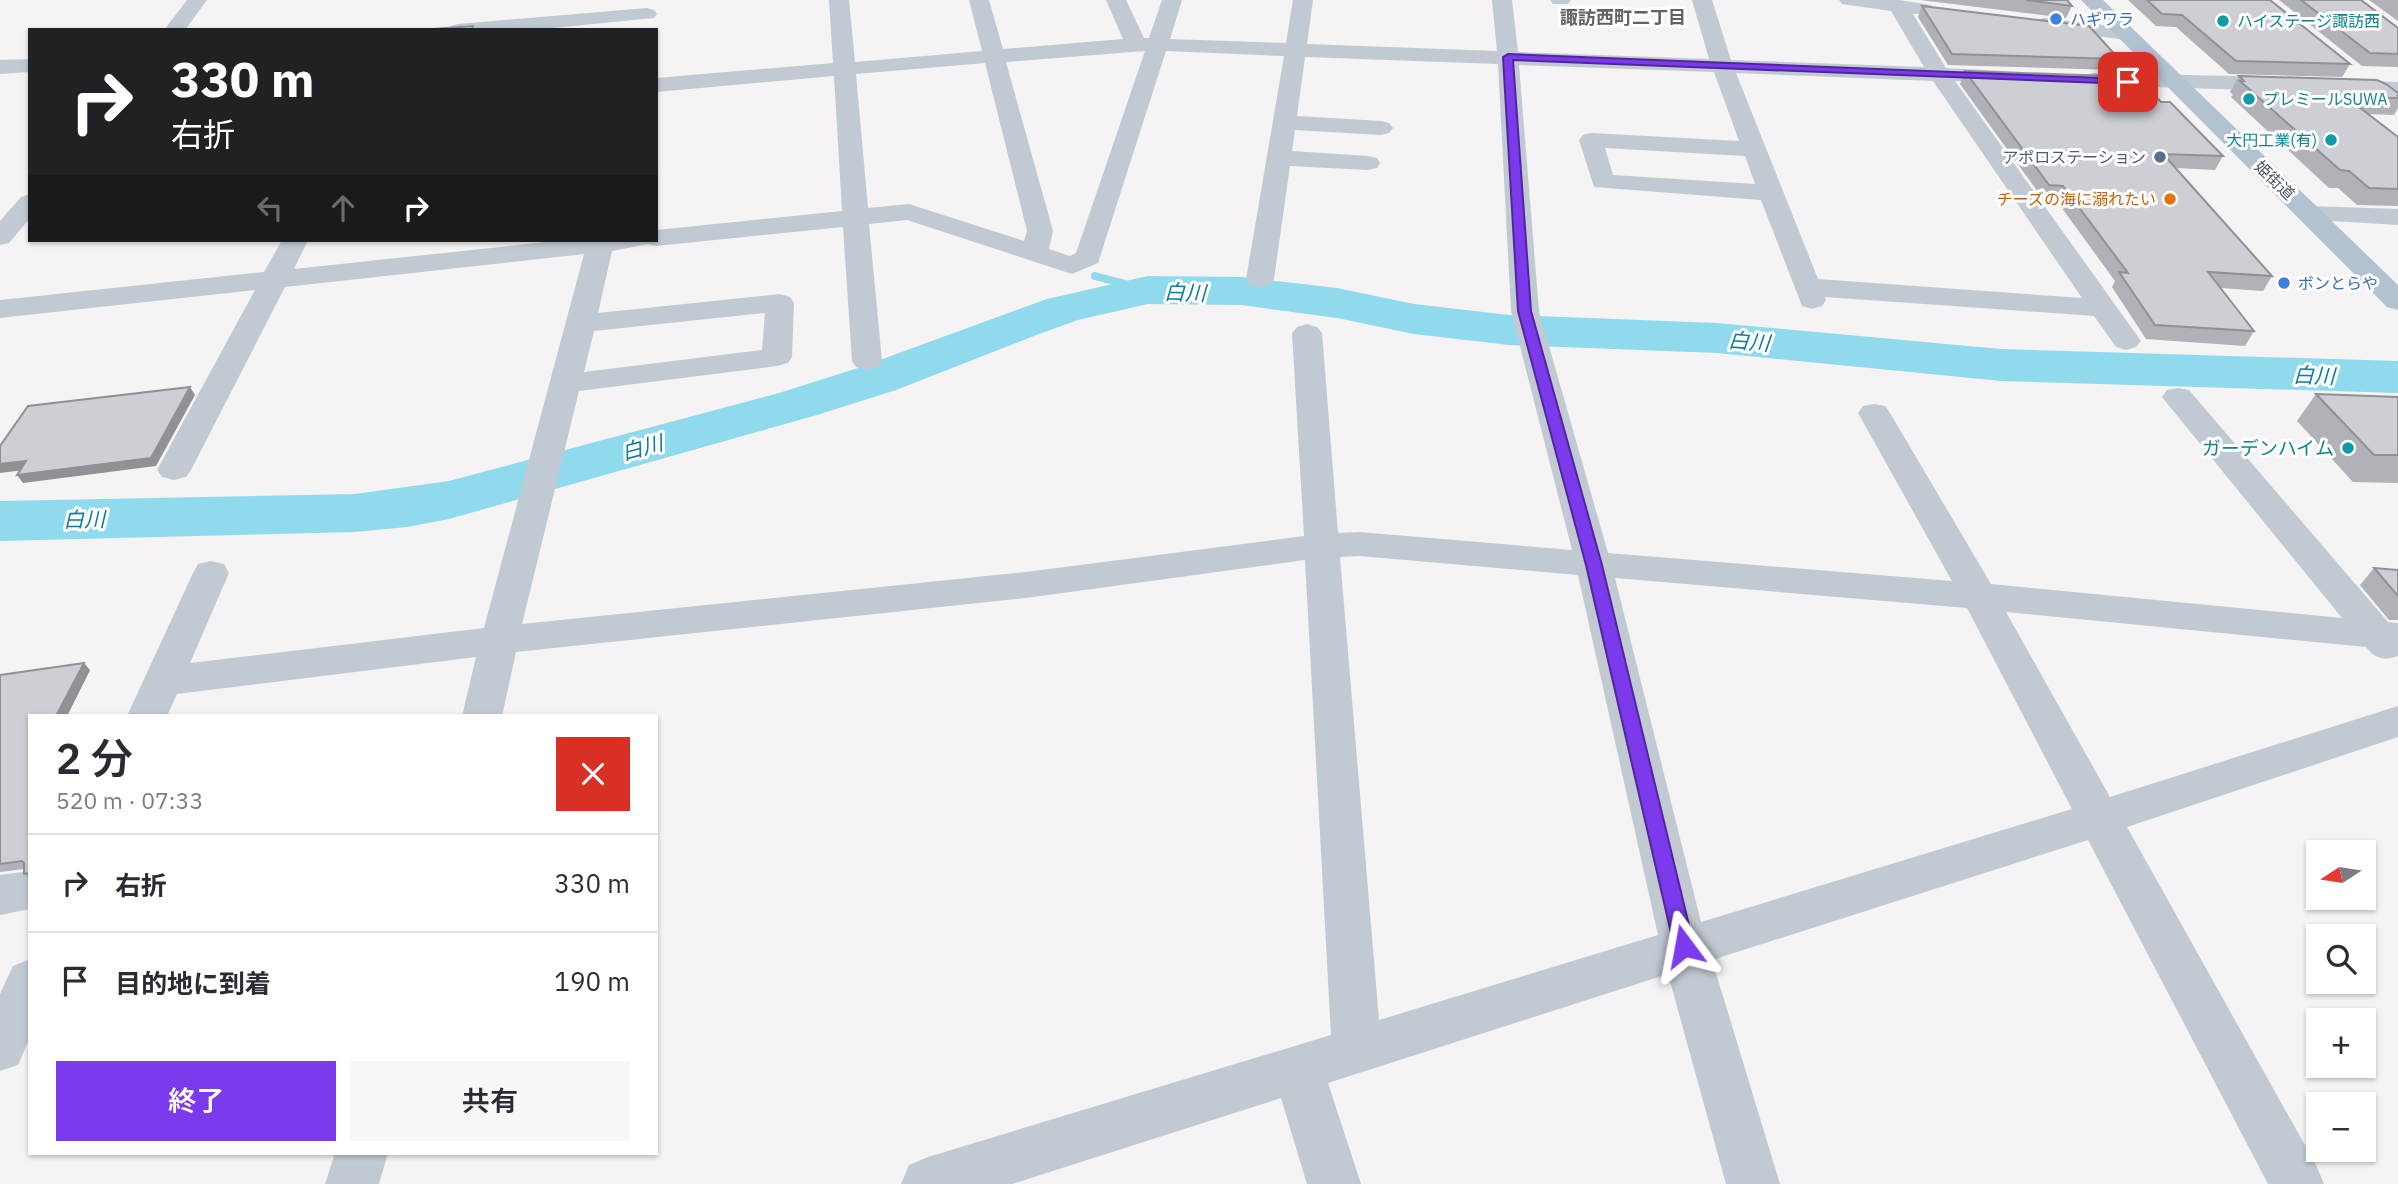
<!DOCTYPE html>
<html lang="ja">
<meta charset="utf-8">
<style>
body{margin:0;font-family:"IBM Plex Sans","Noto Sans JP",sans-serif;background:#f7f7f7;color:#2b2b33;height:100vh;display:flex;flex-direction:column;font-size:26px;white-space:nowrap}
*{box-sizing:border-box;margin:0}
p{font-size:23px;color:#7c7c81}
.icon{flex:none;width:38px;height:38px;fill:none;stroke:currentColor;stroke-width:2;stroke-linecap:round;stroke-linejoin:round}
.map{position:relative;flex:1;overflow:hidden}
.sheet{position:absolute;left:28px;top:714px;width:630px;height:441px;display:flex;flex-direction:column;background:#fff;border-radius:0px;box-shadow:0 2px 5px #0004}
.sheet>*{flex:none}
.top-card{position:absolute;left:28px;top:28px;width:630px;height:214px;border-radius:0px;box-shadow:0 2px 5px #0004;background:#202124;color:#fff;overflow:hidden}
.needle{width:46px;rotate:258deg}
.fabs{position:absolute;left:2306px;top:840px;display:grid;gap:14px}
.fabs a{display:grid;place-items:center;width:70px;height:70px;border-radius:0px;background:#fff;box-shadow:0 2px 5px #0004;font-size:35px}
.pin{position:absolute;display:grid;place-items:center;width:60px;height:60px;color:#fff;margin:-30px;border-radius:14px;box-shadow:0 4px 10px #0006}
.me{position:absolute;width:77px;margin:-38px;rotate:347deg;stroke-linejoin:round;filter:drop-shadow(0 0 5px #0008)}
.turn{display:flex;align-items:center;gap:24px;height:147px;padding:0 28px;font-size:32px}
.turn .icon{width:91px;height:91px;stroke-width:2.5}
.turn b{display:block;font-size:49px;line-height:60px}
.lanes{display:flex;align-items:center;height:66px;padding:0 28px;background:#0003;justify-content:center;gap:35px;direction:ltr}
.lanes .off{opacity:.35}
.round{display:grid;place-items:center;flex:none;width:74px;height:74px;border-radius:0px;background:#f7f7f7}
.head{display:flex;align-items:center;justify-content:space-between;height:119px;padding:0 28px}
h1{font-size:42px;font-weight:600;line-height:52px}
.button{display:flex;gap:14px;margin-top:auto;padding:14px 28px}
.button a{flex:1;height:80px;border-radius:0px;background:#7c3aed;color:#fff;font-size:28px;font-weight:600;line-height:80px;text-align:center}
.button a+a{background:#f7f7f7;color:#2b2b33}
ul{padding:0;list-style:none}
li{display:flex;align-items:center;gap:21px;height:98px;padding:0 28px;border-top:2px solid #e1e1e2}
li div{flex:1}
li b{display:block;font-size:26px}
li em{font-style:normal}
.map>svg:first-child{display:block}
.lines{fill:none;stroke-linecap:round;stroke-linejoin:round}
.stream{stroke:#90daee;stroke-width:8}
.river{fill:#90daee;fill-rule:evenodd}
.minor{fill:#c1cad2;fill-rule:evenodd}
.primary{fill:#b3c2d1;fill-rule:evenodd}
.wall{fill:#b0b2b7}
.shaded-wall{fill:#909195}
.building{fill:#cdcfd5;stroke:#909195;stroke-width:2}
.route{fill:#7c3aed;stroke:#51269a;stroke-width:2}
.shop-dot{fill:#3f7fe0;stroke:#fff;stroke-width:2.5}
.culture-dot{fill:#0f9aa8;stroke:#fff;stroke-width:2.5}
.service-dot{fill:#5c6f8a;stroke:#fff;stroke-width:2.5}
.food-dot{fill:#e8710a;stroke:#fff;stroke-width:2.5}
.labels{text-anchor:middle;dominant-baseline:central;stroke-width:6;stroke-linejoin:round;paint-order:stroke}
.far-shop-label{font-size:16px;fill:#366cbe;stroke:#fff;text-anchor:start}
.far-culture-label{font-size:16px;fill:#0d838f;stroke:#fff;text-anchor:start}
.far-service-label{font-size:16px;fill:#4e5e75;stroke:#fff;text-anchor:end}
.far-street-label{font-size:16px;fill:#4a5661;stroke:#fff}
.far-food-label{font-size:16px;fill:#c56008;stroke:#fff;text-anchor:end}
.far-neighbourhood-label{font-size:18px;font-weight:bold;fill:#5f6368;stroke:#fff}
.culture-label{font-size:19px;fill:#0d838f;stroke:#fff;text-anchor:end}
.water-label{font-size:21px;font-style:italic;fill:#0c7c9b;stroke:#fff}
</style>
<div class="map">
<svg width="2398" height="1184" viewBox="0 0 2398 1184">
<rect width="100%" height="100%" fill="#f5f3f3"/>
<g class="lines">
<path class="stream" d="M1095,276L1148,290"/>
<path class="river" d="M1148,276L1241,277L1337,288L1414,304L1509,315L1717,323L2001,349L2398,361V393L2001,381L1717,353L1509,345L1414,334L1337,318L1241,305L1148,304L1078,320L1039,334L896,390L817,415L449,519L407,527L355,532L0,541V501L355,494L449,481L779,393L858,368L1047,299Z"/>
<path class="minor" d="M187,0H207L185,30H164Z
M829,0H849L855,62L982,51L969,0H989L1003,49L1123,39L1106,0H1126L1144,38H1149L1162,0H1182L1170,39L1286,43L1293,0H1313L1307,44L1497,51L1492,0H1512L1518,52L1709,59L1692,0H1712L1731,60L1924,67L1891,11L1842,4L1839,0H1899L1931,5L1934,9L1931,13L1913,14L1946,68L2022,72L2025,77L2022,82L2014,84L1955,81L2141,341L2136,347L2126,350L2116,347L2094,316L1825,297L1826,300L1822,306L1812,309L1802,306L1761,200L1594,187L1579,140L1583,135L1591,133L1739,141L1714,72L1519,65L1539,311L1608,553L1952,581L1858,413L1863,406L1874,404L1885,406L1890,413L1991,584L2342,618L2162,397L2167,390L2178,388L2189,390L2388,622L2398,623V656C2384,661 2375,659 2366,647L2006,612L2110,797L2398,706V737L2127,827L2316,1165L2324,1184H2268L2088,840L1712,960L1780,1184H1726L1668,974L1328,1083L1361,1184H1307L1281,1098L1012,1184H901L909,1165L928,1157L1331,1035L1305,560L1026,598L516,652L502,716H462L476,657L177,694L167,716H127L193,573L198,564L211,561L224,564L229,573L190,663L484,628L584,254L285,287L191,470L186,477L174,480L162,477L157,470L255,290L0,318V300L264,272L282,240H308L294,269L565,240H656V230L842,211L834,76L656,92V78L833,63ZM1145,51L1076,253L1070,256L1049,249L1053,231L1006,62ZM1166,51L1284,56L1246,279L1250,285L1260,287L1270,285L1274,279L1290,166L1368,170L1377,168L1380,163L1377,158L1368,156L1292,151L1295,130L1381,135L1389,133L1393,128L1389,123L1381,121L1297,116L1305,57L1498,64L1511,311L1572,550L1359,532L1338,533L1322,333L1317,327L1307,324L1297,327L1292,333L1304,536L1026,572L522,624L579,391L777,366L788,363L792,357L794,303L790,297L780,294L598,313L612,251L648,244L656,246L843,227L852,361L856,367L867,370L878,367L882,361L869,224L907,220L1072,274L1098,263ZM985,63L1027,231L1024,241L909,204L868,208L856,74ZM1736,73L1933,81L2082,298L1818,279ZM1605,148L1745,156L1755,184L1613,175ZM765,313L762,350L584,372L594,331ZM1359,556L1578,575L1658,935L1379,1020L1340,557ZM1615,578L1967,608L2072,809L1701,922Z
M1550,0H1571L1568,4H1553Z
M647,8L654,10L657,14L654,18L533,30H448L451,26L458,24Z
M2044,18L2126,28L2133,30L2136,34L2133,38L2126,40L2037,28L2034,24L2037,20Z
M30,59V72L0,74V60Z
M2093,73L2284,77L2292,79L2295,84L2292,89L2284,91L2085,85L2082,80L2085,75Z
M2342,80L2398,82V96L2334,92L2331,87L2334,82Z
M30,194V218L9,243L0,245V221L21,197Z
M2309,206L2398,209V225L2300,219L2296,214L2300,209Z
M30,871V909L0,915V875Z
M30,959V1037L18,1065L0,1071V994L13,966Z
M335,1153H388L379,1184H325Z"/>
<path class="primary" d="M2081,0H2103L2398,285V310L2387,307Z"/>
</g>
<path class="wall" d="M1920,0H2067L2072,6L2066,18Z
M2128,0H2270L2350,64L2342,77L2229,74L2176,27L2156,26Z
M2279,0H2361L2398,28V67L2362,66Z
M2369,0H2398V21Z
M1922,6L2119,59L2114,70L1948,65L1918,17Z
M1965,71L2161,102L2223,156L2215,170L2176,168L2272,276L2263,291L2221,288L2254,331L2245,346L2146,339L2112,287L2115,281L2056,200L2043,199L1960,84Z
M2239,76L2398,93V108L2394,115L2368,114L2398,137V206L2357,205L2338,188H2329L2231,97L2233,95L2230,92Z
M2316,394L2398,397V483L2353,482L2297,421Z
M2374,568L2398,570V620H2389L2360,585Z
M90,670L67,716H30V879L24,874V869L0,872V675Z"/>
<path class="shaded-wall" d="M190,387L195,395L156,466L23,483L17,475Z
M26,461L32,469L0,473V464Z
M84,663L90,670L67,716H56Z"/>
<path class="building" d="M2026,0H2067L2072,6Z
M2147,0H2270L2350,64L2236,61L2182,15L2162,14Z
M2301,0H2361L2398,28V54L2370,53Z
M1922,6L2089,26L2119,59L1952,54Z
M473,26L472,30H432L433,29Z
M1965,71L2138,77L2161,102H2170L2223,156L2163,154L2272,276L2208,272L2254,331L2155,325L2119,272L2128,273L2063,186L2049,185Z
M2239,76L2377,80L2386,84L2398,93V98L2346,97L2398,137V189L2369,188L2349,171L2340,170L2240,81H2244Z
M190,387L151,458L17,475L26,461L0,464V446L28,406Z
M2316,394L2398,397V455H2374Z
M2374,568L2398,570V596Z
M84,663L56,716H30V873L24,874V863L22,861L0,864V675Z"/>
<path class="route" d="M1508,54L2128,79L2133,82L2128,84L1513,60L1531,311L1602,565L1694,946L1691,952L1684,955L1677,952L1674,946L1586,565L1518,311L1503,57Z"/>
<g class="shop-dot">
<circle cx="2056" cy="19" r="7"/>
<circle cx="2284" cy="283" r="7"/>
</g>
<g class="culture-dot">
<circle cx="2223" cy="21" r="7"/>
<circle cx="2249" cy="99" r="7"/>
<circle cx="2331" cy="140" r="7"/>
<circle cx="2348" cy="448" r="7"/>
</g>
<circle class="service-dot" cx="2160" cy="157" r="7"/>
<circle class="food-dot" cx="2170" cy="199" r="7"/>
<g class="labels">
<g class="far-shop-label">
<text x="2070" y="19">ハギワラ</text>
<text x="2298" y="283">ボンとらや</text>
</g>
<g class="far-culture-label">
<text x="2237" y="21">ハイステージ諏訪西</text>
<text x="2263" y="99">プレミールSUWA</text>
<text x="2317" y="140" text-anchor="end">大円工業(有)</text>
</g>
<g class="far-service-label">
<text x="2146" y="157">アポロステーション</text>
</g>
<g class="far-street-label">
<text transform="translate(2275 180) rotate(44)">姫街道</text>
</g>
<g class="far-food-label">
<text x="2156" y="199">チーズの海に溺れたい</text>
</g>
<g class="far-neighbourhood-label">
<text x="1623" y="17">諏訪西町二丁目</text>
</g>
<g class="culture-label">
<text x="2334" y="448">ガーデンハイム</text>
</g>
<g class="water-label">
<text transform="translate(1185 292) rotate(2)">白川</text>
<text transform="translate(1749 341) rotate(5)">白川</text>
<text transform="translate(2314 375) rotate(2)">白川</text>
<text transform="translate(642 447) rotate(-15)">白川</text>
<text transform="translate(84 519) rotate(-1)">白川</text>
</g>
</g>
</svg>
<div class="fabs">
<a><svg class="needle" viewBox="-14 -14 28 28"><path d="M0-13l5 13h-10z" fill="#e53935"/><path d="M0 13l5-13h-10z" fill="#7c7c81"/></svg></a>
<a><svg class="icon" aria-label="search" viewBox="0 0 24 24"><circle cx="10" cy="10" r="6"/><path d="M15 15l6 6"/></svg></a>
<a>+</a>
<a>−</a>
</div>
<div class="pin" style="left:2128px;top:82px;background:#d93025"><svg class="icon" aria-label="arrive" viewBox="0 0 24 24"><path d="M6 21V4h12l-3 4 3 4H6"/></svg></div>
<svg class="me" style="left:1684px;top:946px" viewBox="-20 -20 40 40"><path d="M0-17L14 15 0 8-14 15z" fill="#7c3aed" stroke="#fff" stroke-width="4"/></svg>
<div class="top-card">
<div class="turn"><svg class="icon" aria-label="right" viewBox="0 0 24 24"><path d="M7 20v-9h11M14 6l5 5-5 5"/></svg><div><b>330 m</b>右折</div></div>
<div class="lanes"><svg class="icon off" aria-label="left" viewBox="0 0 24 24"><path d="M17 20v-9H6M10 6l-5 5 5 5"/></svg><svg class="icon off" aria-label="ahead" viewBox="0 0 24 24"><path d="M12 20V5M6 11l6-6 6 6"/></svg><svg class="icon" aria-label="right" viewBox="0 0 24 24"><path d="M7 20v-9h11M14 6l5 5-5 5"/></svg></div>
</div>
<section class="sheet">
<div class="head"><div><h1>2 分</h1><p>520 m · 07:33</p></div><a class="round" style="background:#d93025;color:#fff"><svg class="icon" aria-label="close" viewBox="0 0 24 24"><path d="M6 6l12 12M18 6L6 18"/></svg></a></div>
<ul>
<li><svg class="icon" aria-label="right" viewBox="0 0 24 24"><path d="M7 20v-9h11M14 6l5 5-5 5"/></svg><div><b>右折</b></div><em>330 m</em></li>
<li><svg class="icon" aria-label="arrive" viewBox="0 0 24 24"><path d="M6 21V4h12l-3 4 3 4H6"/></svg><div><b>目的地に到着</b></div><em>190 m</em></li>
</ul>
<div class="button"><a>終了</a><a>共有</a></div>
</section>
</div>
